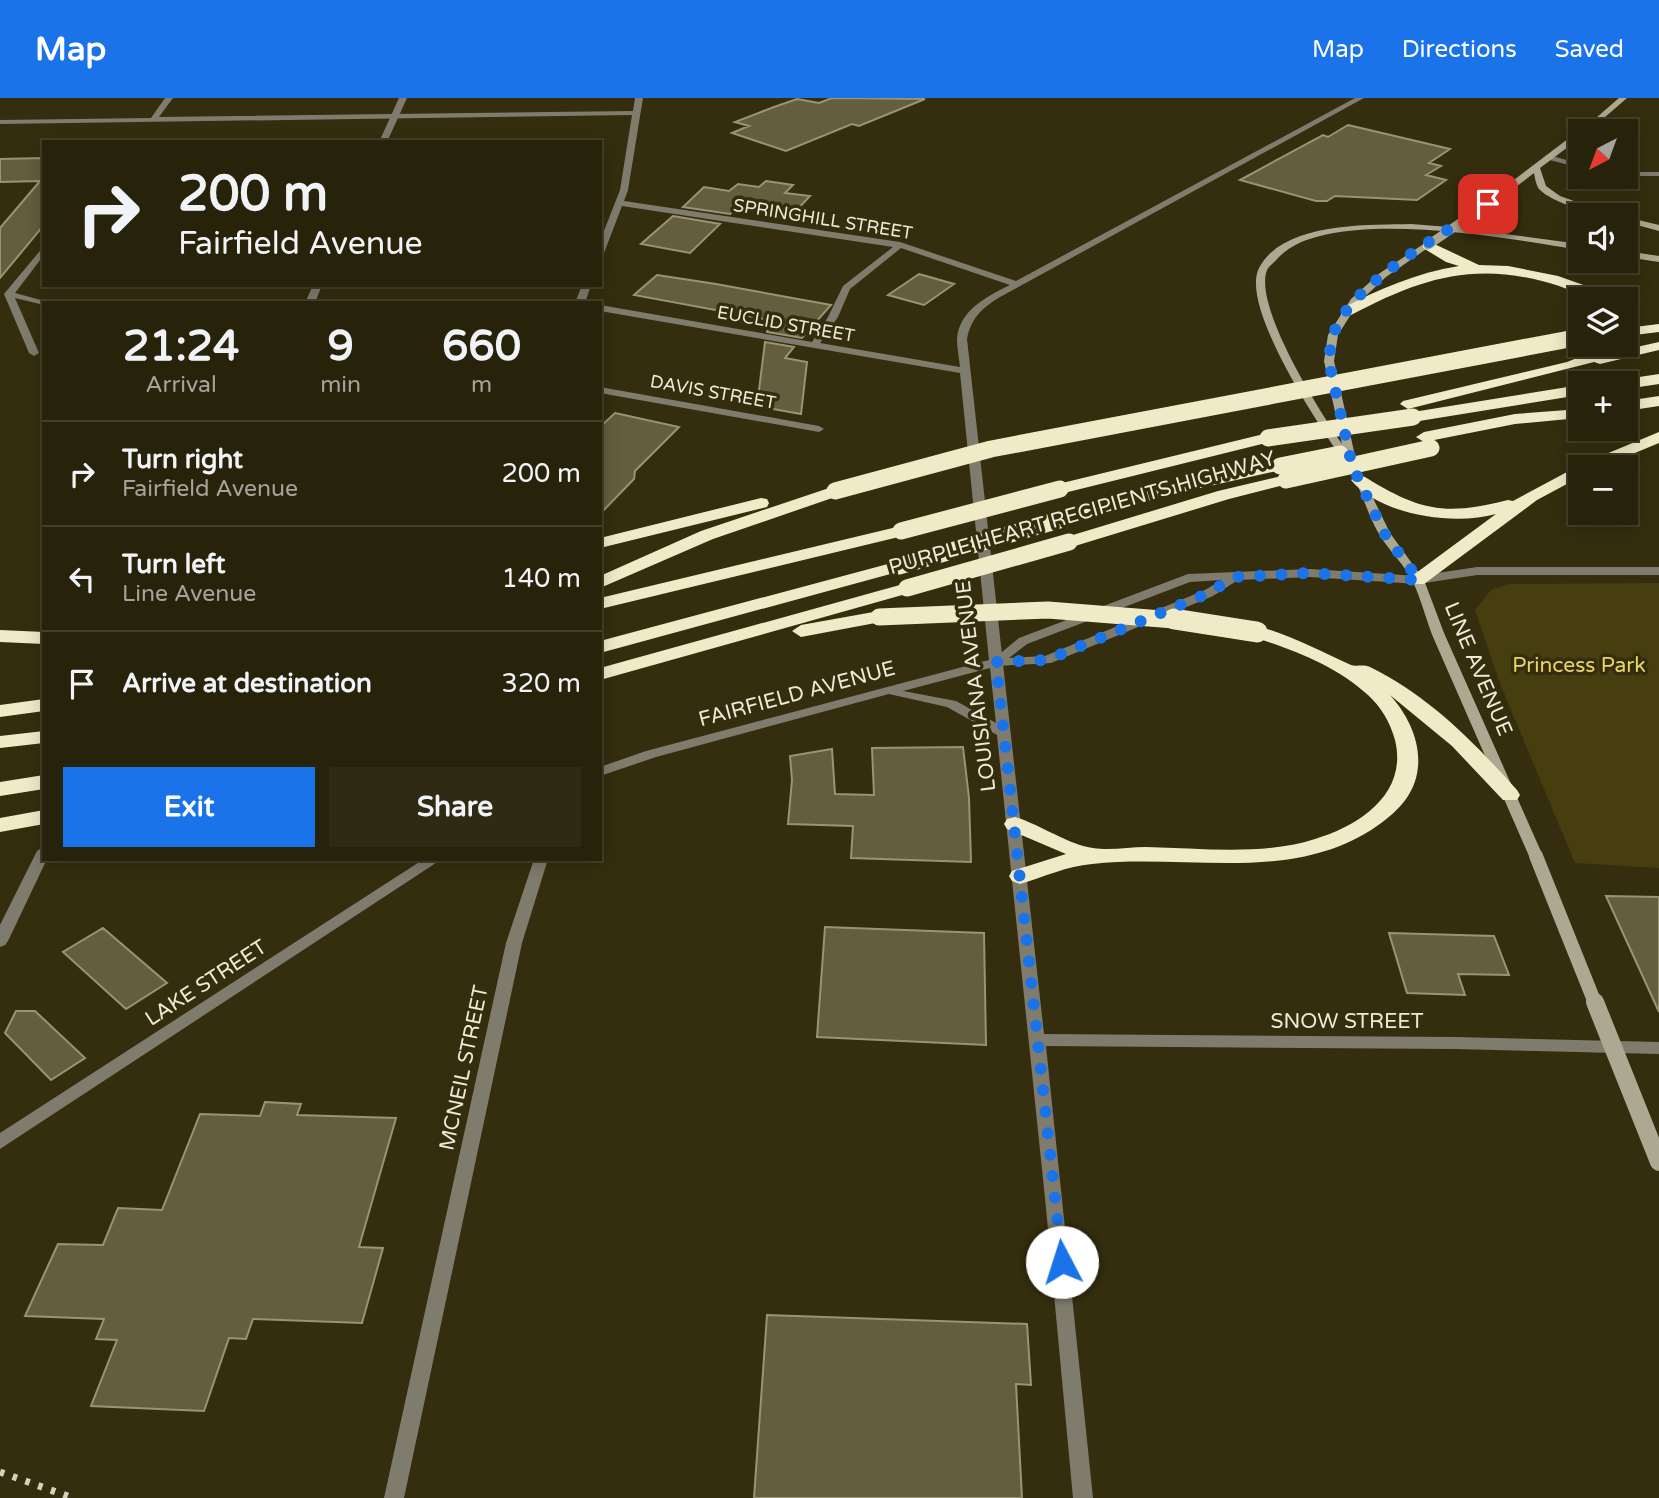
<!DOCTYPE html>
<meta charset="utf-8">
<style>
body{margin:0;font-family:"Varela Round",sans-serif;background:#2f2a13;color:#f1f3f6;height:100vh;display:flex;flex-direction:column;font-size:26px;white-space:nowrap}
*{box-sizing:border-box;margin:0}
p{font-size:23px;color:#a4a49c}
.icon{flex:none;width:38px;height:38px;fill:none;stroke:currentColor;stroke-width:2;stroke-linecap:round;stroke-linejoin:round}
.map{position:relative;flex:1;overflow:hidden}
.details{position:absolute;left:42px;top:203px;width:560px;height:560px;display:flex;flex-direction:column;background:#27220a;border-radius:0px;box-shadow:0 4px 18px #0003,0 0 0 2px #433f2b}
.details>*{flex:none}
.top-card{position:absolute;left:42px;top:42px;width:560px;height:147px;border-radius:0px;box-shadow:0 4px 18px #0003,0 0 0 2px #433f2b;background:#27220a;color:#f1f3f6;overflow:hidden}
.needle{width:46px;rotate:221deg}
.fabs{position:absolute;left:1568px;top:21px;display:grid;gap:14px}
.fabs a{display:grid;place-items:center;width:70px;height:70px;border-radius:0px;background:#27220a;box-shadow:0 4px 18px #0003,0 0 0 2px #433f2b;font-size:35px}
.pin{position:absolute;display:grid;place-items:center;width:60px;height:60px;color:#fff;margin:-30px;border-radius:14px;box-shadow:0 4px 10px #0006}
.me{position:absolute;width:77px;margin:-38px;rotate:355deg;stroke-linejoin:round;filter:drop-shadow(0 0 5px #0008)}
.turn{display:flex;align-items:center;gap:24px;height:147px;padding:0 21px;font-size:32px}
.turn .icon{width:91px;height:91px;stroke-width:2.5}
.turn b{display:block;font-size:49px;line-height:60px}
.eta{display:flex;justify-content:space-evenly;align-items:center;height:119px;text-align:center}
.eta b{font-size:42px;font-weight:800;line-height:49px}
.button{display:flex;gap:14px;margin-top:auto;padding:14px 21px}
.button a{flex:1;height:80px;border-radius:0px;background:#1a73e8;color:#fff;font-size:28px;font-weight:800;line-height:80px;text-align:center}
.button a+a{background:#2f2a13;color:#f1f3f6}
ul{padding:0;list-style:none}
li{display:flex;align-items:center;gap:21px;height:105px;padding:0 21px;border-top:2px solid #433f2b}
li div{flex:1}
li b{display:block;font-size:26px}
li em{font-style:normal}
header{display:flex;align-items:center;gap:42px;box-sizing:border-box;height:98px;padding:0 35px;background:#1a73e8;color:#fff}
header strong{font-size:33px}
nav{display:flex;gap:38px;margin-inline-start:auto;font-size:24px}
.map>svg:first-child{display:block}
.green{fill:#473e0f}
.building{fill:#645d3e;stroke:#9a9472;stroke-width:2}
.lines{fill:none;stroke-linecap:round;stroke-linejoin:round}
.minor{fill:#7f7c6e;fill-rule:evenodd}
.tertiary{fill:#7f7c6e;fill-rule:evenodd}
.secondary{fill:#ada891;fill-rule:evenodd}
.motorway{fill:#f1eac6;fill-rule:evenodd}
.rail{stroke:#d4d0bc;stroke-width:7;stroke-dasharray:4.5 9;stroke-linecap:butt}
.secondary-bridge-far2{stroke:#ada891;stroke-width:9}
.secondary-bridge-far1{stroke:#ada891;stroke-width:14}
.secondary-bridge{stroke:#ada891;stroke-width:18}
.motorway-bridge-far1{stroke:#f1eac6;stroke-width:17}
.motorway-bridge{stroke:#f1eac6;stroke-width:21}
.route{stroke:#1a73e8;stroke-width:12;stroke-dasharray:0 21.6}
.labels{text-anchor:middle;dominant-baseline:central;stroke-width:7;stroke-linejoin:round;paint-order:stroke}
.far-street-label{font-size:18px;fill:#eeead8;stroke:#342e0e}
.street-label{font-size:21px;fill:#eeead8;stroke:#342e0e}
.park-label{font-size:21px;fill:#ead467;stroke:#342e0e}
</style>
<header>
<strong>Map</strong>
<nav><a>Map</a><a>Directions</a><a>Saved</a></nav>
</header>
<div class="map">
<svg width="1659" height="1400" viewBox="0 0 1659 1400">
<rect width="100%" height="100%" fill="#342e0e"/>
<path class="green" d="M1659,485V770L1575,765L1501,588L1475,512L1491,492L1508,486Z"/>
<path class="building" d="M832,0L925,1L859,28L852,26L786,53L732,35L749,28L735,24L774,9L797,1L819,5Z
M1348,27L1450,51L1429,65L1441,68L1426,77L1446,82L1417,102L1335,98L1327,103H1316L1240,82L1323,37L1328,39Z
M44,60V127L0,180V130L40,83L0,84V61Z
M766,83L793,87L785,95L810,98L793,116L738,109L730,116L683,109L704,89L729,93L738,86L759,89Z
M673,118L720,126L690,155L641,146Z
M919,176L954,186L924,207L888,197Z
M657,177L716,186L831,207L802,240L767,234L769,222L634,197Z
M765,244L794,249L785,260L807,264L801,316L757,308Z
M615,315L679,329L635,373L634,381L600,416V329Z
M963,649L969,700L971,764L851,760L853,728L788,726L792,682L790,658L832,651L835,696L874,697L872,650Z
M1606,798L1659,799V914Z
M825,829L984,835L986,947L817,939Z
M103,830L167,885L126,911L63,854Z
M1389,835L1494,838L1509,877L1458,876L1465,897L1407,895Z
M16,913H35L85,960L51,982L5,935Z
M265,1004L301,1006L297,1017L396,1020L359,1149L383,1150L362,1225L253,1221L246,1241L229,1240L204,1313L91,1308L117,1242L96,1241L104,1221L25,1218L58,1146L103,1147L118,1110L162,1112L200,1016L260,1018Z
M767,1217L1027,1226L1031,1287L1016,1286L1022,1400H754Z"/>
<g class="lines">
<path class="minor" d="M165,0H173L159,19L633,13L635,0H643L628,92L624,103L900,144L1016,183L1355,0H1364L1000,199C982,210 971,220 967,241L1044,936L1455,939L1659,944V956L1455,951L1046,948L1093,1400H1073L1046,1110L997,637L947,609L889,596L656,659L600,678V669L646,653L989,562L960,275L600,213V207L812,244L828,219L843,188L893,149L622,108L604,155L600,158V143L620,92L632,17L0,26V22L151,20ZM901,150L1010,187C988,198 959,212 957,241C957,250 959,260 960,269L820,245L838,219L850,191ZM990,570L996,625L956,603L903,593Z
M1549,57L1580,66V70L1546,61V57Z
M1626,74H1659V78H1626Z
M44,148V157L15,195L52,205H44V207L15,200L39,255L34,258L29,255L4,196Z
M582,187H591L585,205H575Z
M600,289L819,328L824,331L819,334L600,295Z
M424,761H442L0,1051V1035Z
M534,761H548L522,845L404,1400H384L506,845Z"/>
<path class="tertiary" d="M399,0H407L387,44H379Z
M313,187H322L315,205H305Z
M1477,469H1659V477H1477L1418,486L1310,479L1238,482L1213,498L1051,565L996,568L990,564L1019,540L1188,476L1310,471L1418,478ZM1222,482L1205,492L1045,558L1009,560L1027,546L1190,484Z
M44,748V761H47L8,843L5,847L0,849V827L37,753Z"/>
<path class="secondary" d="M1619,0H1627L1589,33H1581Z
M1577,34H1580V40L1540,70L1546,88L1560,98L1613,117C1595,117 1552,105 1539,91C1536,87 1535,80 1534,75L1491,108H1485V104Z
M1626,119L1659,127V133L1626,124Z
M1411,126L1461,130L1580,146V152C1513,141 1327,106 1278,160C1275,164 1269,168 1267,172C1253,209 1321,315 1342,346L1324,263L1328,237L1351,201L1380,175L1425,145L1432,147L1386,179L1358,205L1338,237L1334,263L1357,367L1390,435L1424,482L1444,535L1543,758L1536,763L1529,758C1497,685 1465,612 1433,539C1426,521 1421,501 1413,484C1405,467 1389,453 1379,436C1366,414 1360,385 1345,365C1322,332 1239,209 1259,170C1283,124 1367,127 1411,126Z
M1626,153L1659,158V164L1626,159Z"/>
<path class="motorway" d="M1428,143L1479,167L1508,168L1558,178L1592,190L1609,201C1586,202 1565,188 1542,183C1468,164 1416,183 1351,217H1341V211C1379,191 1416,175 1459,168L1446,164L1423,150V144Z
M1659,226V234L1626,238V230Z
M1659,244V252L1600,266L1594,264L1408,311L1400,306L1403,303L1567,264C1586,257 1602,247 1622,247L1614,254Z
M1659,276V286L1626,291V285H1619L1626,281Z
M1580,287V297L1413,324L1405,319L1413,314Z
M1659,298V308L1626,313V303Z
M1580,311L1579,320L1515,326L1424,344L1416,339L1424,334L1515,316Z
M1659,334V345L1601,369H1580V379L1537,402L1424,486H1412L1409,482L1412,478L1496,416C1453,428 1380,417 1351,382L1359,377L1365,379C1420,413 1445,418 1508,402L1513,403L1582,366Z
M1268,335L1276,340L1274,343L1060,396L1052,391L1054,387Z
M1280,363L1286,365L1288,368L1286,371L1169,397L1066,425L1058,420L1060,416L1166,388Z
M1286,377L1294,382L1292,385L1229,401L1075,448L1069,449L1060,444L1063,440L1218,393Z
M835,388L843,393L841,397L713,441L600,490V478L701,433Z
M761,400L767,401L769,405L767,409L600,450V440Z
M901,428L910,433L907,437L600,511V500Z
M899,463L908,468L905,472L600,555V543Z
M907,485L913,486L916,490L913,494L600,582V570Z
M879,513L888,519L886,523L801,539L792,533L801,527Z
M1257,528C1291,537 1319,553 1351,567C1356,569 1363,566 1370,569C1428,597 1475,645 1517,692L1520,697L1517,702H1503L1452,648L1390,597C1410,619 1424,650 1416,680C1410,702 1394,716 1377,728C1292,787 1186,755 1092,766C1067,768 1044,779 1020,786L1012,783L1009,778L1012,773L1066,756L1007,731L1004,726L1007,721L1015,719C1039,726 1071,748 1093,750C1110,753 1129,749 1146,749C1201,750 1262,758 1315,741C1361,727 1408,695 1395,642C1390,624 1381,609 1368,597C1335,567 1292,551 1250,538L1248,534L1250,530Z
M0,532L44,534V546L0,544Z
M44,601V613L0,619V607Z
M44,633V645L0,650V638Z
M44,677V691L0,698V684Z
M44,712V726L0,734V720Z"/>
<path class="rail" d="M0,1374L73,1400"/>
<path class="secondary-bridge-far2" d="M1428,147L1488,106"/>
<path class="secondary-bridge-far1" d="M1536,758L1595,905"/>
<path class="secondary-bridge" d="M1595,904L1659,1064"/>
<path class="motorway-bridge-far1" d="M1268,340L1413,319
M1280,368L1340,356
M1286,382L1431,350
M835,393L991,351L1580,239
M901,433L1060,391
M899,468L1066,420
M907,490L1069,444
M879,519L1048,512L1187,523"/>
<path class="motorway-bridge" d="M1174,521L1257,534"/>
</g>
<g class="lines">
<path class="route" d="M1062,1164L996,564L1047,562L1209,495L1234,479L1310,475L1419,482L1384,435L1352,367L1329,264C1330,249 1332,235 1340,222C1367,177 1444,136 1488,106"/>
</g>
<g class="labels">
<g class="far-street-label">
<text transform="translate(823 121) rotate(9)">SPRINGHILL STREET</text>
<text transform="translate(786 226) rotate(10)">EUCLID STREET</text>
<text transform="translate(713 294) rotate(10)">DAVIS STREET</text>
</g>
<g class="street-label">
<text transform="translate(1082 415) rotate(-16)">PURPLE HEART RECIPIENTS HIGHWAY</text>
<text transform="translate(1478 571) rotate(67)">LINE AVENUE</text>
<text transform="translate(976 588) rotate(-97)">LOUISIANA AVENUE</text>
<text transform="translate(797 596) rotate(-15)">FAIRFIELD AVENUE</text>
<text transform="translate(206 885) rotate(-33)">LAKE STREET</text>
<text x="1347" y="923">SNOW STREET</text>
<text transform="translate(464 970) rotate(-78)">MCNEIL STREET</text>
</g>
<g class="park-label">
<text x="1579" y="567">Princess Park</text>
</g>
</g>
</svg>
<div class="fabs">
<a><svg class="needle" viewBox="-14 -14 28 28"><path d="M0-13l5 13h-10z" fill="#e53935"/><path d="M0 13l5-13h-10z" fill="#a4a49c"/></svg></a>
<a><svg class="icon" aria-label="sound" viewBox="0 0 24 24"><path d="M4 9h4l5-4v14l-5-4H4zM17 9q2 3 0 6"/></svg></a>
<a><svg class="icon" aria-label="layers" viewBox="0 0 24 24"><path d="M12 4l9 5-9 5-9-5zM3 14l9 5 9-5"/></svg></a>
<a>+</a>
<a>−</a>
</div>
<div class="pin" style="left:1488px;top:106px;background:#d93025"><svg class="icon" aria-label="arrive" viewBox="0 0 24 24"><path d="M6 21V4h12l-3 4 3 4H6"/></svg></div>
<svg class="me" style="left:1062px;top:1164px" viewBox="-20 -20 40 40"><circle r="19" fill="#fff"/><path d="M0-13L10 11 0 6-10 11z" fill="#1a73e8"/></svg>
<div class="top-card">
<div class="turn"><svg class="icon" aria-label="right" viewBox="0 0 24 24"><path d="M7 20v-9h11M14 6l5 5-5 5"/></svg><div><b>200 m</b>Fairfield Avenue</div></div>
</div>
<section class="details">
<div class="eta">
<div><b>21:24</b><p>Arrival</p></div>
<div><b>9</b><p>min</p></div>
<div><b>660</b><p>m</p></div>
</div>
<ul>
<li><svg class="icon" aria-label="right" viewBox="0 0 24 24"><path d="M7 20v-9h11M14 6l5 5-5 5"/></svg><div><b>Turn right</b><p>Fairfield Avenue</p></div><em>200 m</em></li>
<li><svg class="icon" aria-label="left" viewBox="0 0 24 24"><path d="M17 20v-9H6M10 6l-5 5 5 5"/></svg><div><b>Turn left</b><p>Line Avenue</p></div><em>140 m</em></li>
<li><svg class="icon" aria-label="arrive" viewBox="0 0 24 24"><path d="M6 21V4h12l-3 4 3 4H6"/></svg><div><b>Arrive at destination</b></div><em>320 m</em></li>
</ul>
<div class="button"><a>Exit</a><a>Share</a></div>
</section>
</div>
